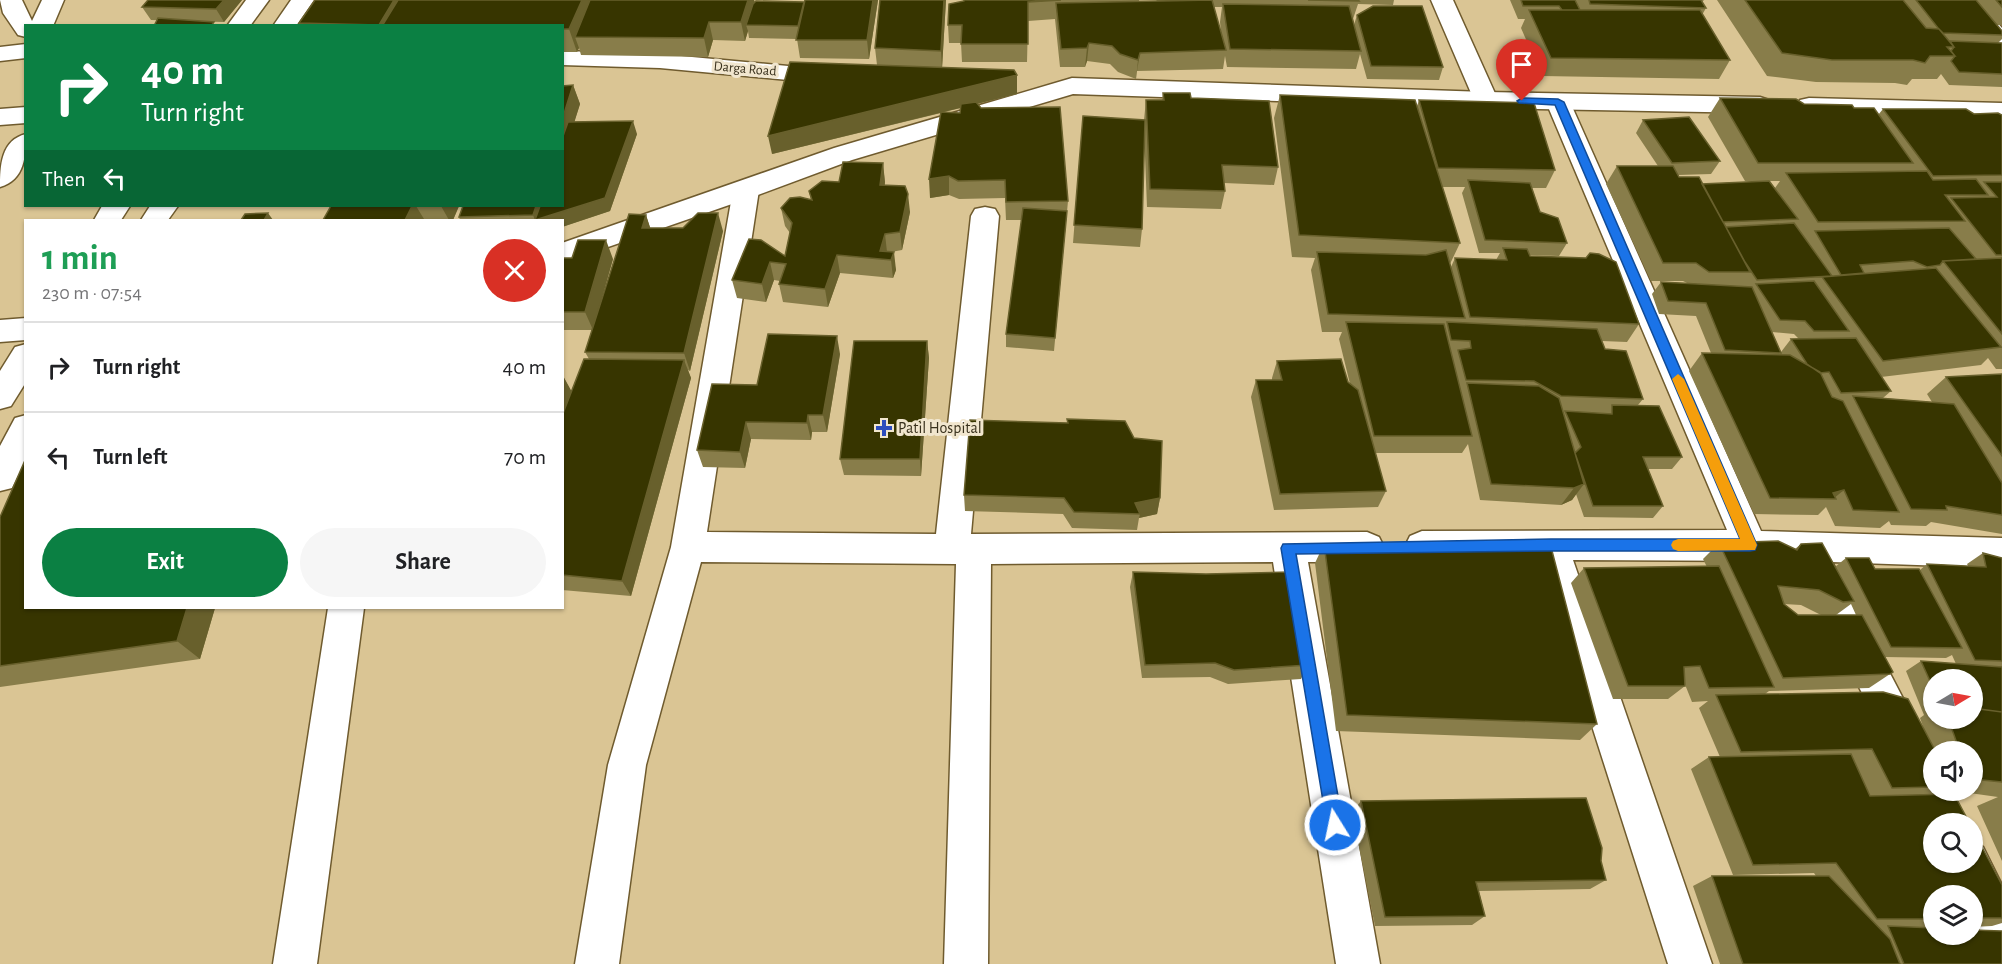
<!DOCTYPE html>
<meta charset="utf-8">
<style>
body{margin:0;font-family:"Alegreya Sans",sans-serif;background:#f6f6f6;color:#202124;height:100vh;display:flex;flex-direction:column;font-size:22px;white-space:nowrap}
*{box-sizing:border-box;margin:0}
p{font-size:20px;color:#757577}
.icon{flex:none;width:33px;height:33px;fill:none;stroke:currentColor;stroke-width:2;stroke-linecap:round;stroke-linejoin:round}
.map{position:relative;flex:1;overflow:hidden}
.sheet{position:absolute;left:24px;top:219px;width:540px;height:390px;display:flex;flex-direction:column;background:#fff;border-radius:0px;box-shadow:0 2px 4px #0004}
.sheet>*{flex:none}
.guide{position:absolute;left:24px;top:24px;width:540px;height:183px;border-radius:0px;box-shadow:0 2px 4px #0004;background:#0b8043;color:#fff;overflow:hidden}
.needle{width:39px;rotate:80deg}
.fabs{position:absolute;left:1923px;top:669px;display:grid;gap:12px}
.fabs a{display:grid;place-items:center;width:60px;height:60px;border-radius:50%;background:#fff;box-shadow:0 2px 4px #0004;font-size:30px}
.pin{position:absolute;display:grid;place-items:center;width:51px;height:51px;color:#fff;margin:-62px -26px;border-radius:50% 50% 50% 0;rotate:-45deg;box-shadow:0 0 6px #0007}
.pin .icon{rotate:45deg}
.me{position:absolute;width:66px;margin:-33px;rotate:350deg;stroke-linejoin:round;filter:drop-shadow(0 0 4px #0008)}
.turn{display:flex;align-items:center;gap:21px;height:126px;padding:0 18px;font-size:27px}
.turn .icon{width:78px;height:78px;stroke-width:2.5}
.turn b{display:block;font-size:42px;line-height:51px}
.then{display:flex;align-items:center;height:57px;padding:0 18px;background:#0003;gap:12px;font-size:22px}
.round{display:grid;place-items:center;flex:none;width:63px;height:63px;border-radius:32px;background:#f6f6f6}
.head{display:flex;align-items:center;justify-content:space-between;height:102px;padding:0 18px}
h1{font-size:36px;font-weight:600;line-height:45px;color:#1e9e55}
.primary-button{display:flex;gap:12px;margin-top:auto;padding:12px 18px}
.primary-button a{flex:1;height:69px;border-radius:36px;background:#0b8043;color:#fff;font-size:24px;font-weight:600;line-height:69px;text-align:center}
.primary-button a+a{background:#f6f6f6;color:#202124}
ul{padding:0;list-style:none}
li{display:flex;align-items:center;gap:18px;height:90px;padding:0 18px;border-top:2px solid #e0e0e0}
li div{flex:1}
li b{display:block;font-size:22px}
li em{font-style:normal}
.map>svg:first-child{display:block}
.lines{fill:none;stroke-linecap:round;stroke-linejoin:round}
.street-casing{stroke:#6f5b2e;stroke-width:3}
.secondary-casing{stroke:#6f5b2e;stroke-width:3}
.street{fill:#fff;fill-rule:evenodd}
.secondary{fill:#fff;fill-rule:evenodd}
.wall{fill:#887d4a;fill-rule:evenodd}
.shaded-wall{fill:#68602c}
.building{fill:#373500;stroke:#68602c;stroke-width:1.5}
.route{fill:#1a73e8;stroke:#114b97;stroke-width:1.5}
.slow{fill:#f59e0b}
.poi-dot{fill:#2d4dbd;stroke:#f1e6ce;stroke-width:2}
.labels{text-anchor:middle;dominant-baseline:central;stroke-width:6;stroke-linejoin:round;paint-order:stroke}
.far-street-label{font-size:14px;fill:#39311d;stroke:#f1e6ce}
.poi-label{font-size:16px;fill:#39311d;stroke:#f1e6ce;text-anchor:start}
</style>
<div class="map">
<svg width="2002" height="964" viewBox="0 0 2002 964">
<rect width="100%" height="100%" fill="#dac594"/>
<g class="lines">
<defs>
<path id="street" d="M0,0H22L32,21L42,0H64L53,26H26V37L18,35L3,13Z
M1431,0H1453L1498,100L1495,105L1486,108L1477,105L1474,100Z
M1954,0H1977L2002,28V49L1994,47Z
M26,44V58L0,61V47Z
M1558,94L1567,97L1570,102L1761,531L2002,538V568L1832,562L1920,731L1915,744L1901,749L1887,744L1802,571L1806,561L1573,560L1712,964H1668L1539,560L1422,561L1410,556L1405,546L1410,536L1422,531L1727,530L1546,102L1549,97Z
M26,107V123L0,125V109Z
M26,134C26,155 25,180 0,187C0,166 1,140 26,134Z
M746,181L755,184L759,190L707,532L936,534L971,216L975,209L985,207L995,209L999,216L971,534L1367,532L1379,537L1384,547L1379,557L1367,562H1308L1380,964H1336L1273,562L991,564L988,964H944L956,564L701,562L646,765L619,964H575L608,765L671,547L733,190L737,184Z
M328,608H364L317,964H273Z
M1972,843L1983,847L2002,885V950L1987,944L1972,915V896H1963L1948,862H1972Z"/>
<path id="secondary" d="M246,0H269L250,26H227Z
M291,0H314L296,26H273Z
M562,51L660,54L830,70L839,72L842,77L839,82L830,84L660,68L562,65Z
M1072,78L1486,92L1760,97L1769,100L1773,105L1769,110L1760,113L1486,108L1073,94L852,160L755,196L562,263V243L834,148Z
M1809,98L2002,103V119L1809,114L1800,112L1796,106L1800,100Z
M102,206H130L121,220H94Z
M150,206H178L168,220H141Z
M26,318V340L0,342V320Z
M26,344V382L11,406L0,409V371L15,347Z
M26,415V460L12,488L0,491V446L15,418Z"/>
</defs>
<use href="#street" class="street-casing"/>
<use href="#secondary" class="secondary-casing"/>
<use href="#street" class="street"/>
<use href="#secondary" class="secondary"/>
</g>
<path class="wall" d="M242,0L224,22L151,20L142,7Z
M315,0H754L755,2H804V4L878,0L869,59L800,58L797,39L749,38L748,31L745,41L713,40L708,57L581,55L579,48L577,52H562V26H301L299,23Z
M946,0L942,67L1017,75V94L977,104L1068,201L1054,351L1006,347V334L1022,220H1006L1005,198L959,199L949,195L930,198L941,113L772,154L877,65L875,48ZM961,108L960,113L944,112Z
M964,0H1139V1H1157L1156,0H1394L1393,5L1358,4L1353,19L1354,25L1357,15L1443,67L1439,80L1367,79L1360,54L1356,69L1227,67L1225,56L1223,69L1137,71L1136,79L1118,72L1110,64L1087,61L1085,67H1060L1055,19L1028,21L1027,62H962L961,43H949L948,25ZM1214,7H1222L1220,22L1221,32Z
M1510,0H1704L1702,2L1706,8L1702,15L1730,60L1719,79L1542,76L1521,28L1525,19H1518Z
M1717,0H2002V25H1997L2002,31V39L1998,43H2002V87L1949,85L1941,74L1937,79H1912L1907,85L1895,83L1816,82L1767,76Z
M573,85L580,104L574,122L637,134L610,211L562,227V220H460L459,217Z
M1163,93L1191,98L1278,167L1274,185L1224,183L1225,191L1221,209L1147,207L1144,131L1142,229L1140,247L1073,243L1083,116L1144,120L1146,100H1162Z
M1280,95L1417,106L1419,100L1555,170L1546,188H1532L1540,212L1567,243L1559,256L1529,255L1530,256L1639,324L1627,342L1602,341L1605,349L1643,399L1638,405L1682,457L1672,469H1648L1663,506L1653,518L1584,517L1576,494L1572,500L1561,505L1480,500L1468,444L1462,453H1375L1386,491L1378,507L1274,510L1251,397L1256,380H1272V378L1277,361L1348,382L1350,384L1339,339L1342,332H1322L1311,270L1315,258L1292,257L1274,118ZM1442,187H1465L1462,193L1479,253H1500L1496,260L1455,258L1451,267L1450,264L1460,243Z
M1720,98L1854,108L1878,115L1883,109L2002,115V369H1996L1988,358L1981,365L1881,377L1891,391L1883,398L1932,402L1927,394L1946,377L2002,374V534L1931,522L1926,526L1891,525L1889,521L1880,528L1835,526L1826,507L1818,515L1754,514L1689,371L1702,353H1711L1696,316L1659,314L1652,294L1661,282L1687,283L1683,281H1651L1606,184L1617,166H1658L1636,133L1643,120L1720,161L1711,174L1678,175L1679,177L1702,184L1763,181H1745L1708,117ZM1770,181H1780L1775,188ZM1772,332L1794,334L1799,339H1791L1781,352Z
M883,163L885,185L910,212L902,250L891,252L896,270L893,278L840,273L828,307L783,302L779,284L780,281L774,280L766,302L737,298L732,280L785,256L790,233L785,226L781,208L811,200L809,191L839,182Z
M331,206H459L453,220H429Z
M646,215L650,228L723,231L690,371L688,370L691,378L631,596L562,590V374L571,392L589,359L585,352L592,330H562V258L613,259L596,318Z
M927,341L929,358L921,476L844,475L840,459Z
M840,354L827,432H812L811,440L751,439L745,468L703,467L697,450L757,385Z
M1067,419L1160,498L1157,514L1139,518L1137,530L1072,528L1063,514L965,511L964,495L1067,423Z
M0,517L26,608H215L200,659L0,687Z
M1719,543L1795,549L1801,544L1835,567L1846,558L1875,569L1920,570L1927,564L1968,566L1967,564L1983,553L2002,558V861L1977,806L1998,797L1948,790H1972V752H1934V790H1945L1938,794L2002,885V923L1992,926L1972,927V896H1934V927H1921L2002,964H1720L1693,886L1712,876H1816L1814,873L1733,875L1691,769L1709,757H1720L1699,708L1708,701L1692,702L1684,682L1685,686L1668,699H1613L1571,583L1584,568L1707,567L1703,559ZM1784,604L1801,605L1821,615H1798ZM1851,604L1856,615H1836ZM1952,655L1956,664L1921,661L1906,671L1924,715L1920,718L1924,729L1765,694L1769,691L1869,688L1893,672L1885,657L1946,658ZM1934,680L1972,718H1934Z
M1324,544L1597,724L1580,740L1336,731L1315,563Z
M1133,572L1308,665L1301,679L1228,684L1210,677L1142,678L1130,587Z
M1361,801L1601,861L1606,880L1590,889L1479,891L1485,916L1472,925L1375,926L1352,812Z"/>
<path class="shaded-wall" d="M224,0H242L224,22L216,9Z
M394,0H414L399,26H379V25Z
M582,0H600L575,37L579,48L577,52L569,29Z
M748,0H754L755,4L746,25L748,31L745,41L741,22Z
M873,0H878L869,59L867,40Z
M944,0H946L942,69L941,51Z
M709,22L713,40L708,57L704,38Z
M1089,43L1087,61L1085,67L1087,48Z
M1140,53L1137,71L1136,79L1138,60Z
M1017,75V94L772,154L768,136Z
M573,85L580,104L562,162V120Z
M633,121L637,134L610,211L562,227V220H535L533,215L536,206H549Z
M883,163L885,182L882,203L880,185Z
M949,176V195L930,198L929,179Z
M908,194L910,212L902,250L900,232Z
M412,206H416L424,219L423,220H405Z
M441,206H459L453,220H449Z
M268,213L273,220H264Z
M718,213L723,231L690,371L684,353Z
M646,215L652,233L642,228Z
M885,234L887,252L880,251Z
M606,240L613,259L593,330L585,312Z
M894,252L896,270L893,278L891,260Z
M837,255L840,273L828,307L825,289Z
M770,262L774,280L766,302L762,284Z
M837,336L840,354L827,432L823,415Z
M927,341L929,358L921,476L920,459Z
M684,360L691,378L631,596L622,581Z
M562,374L572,392L562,421Z
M808,415L812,432L811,440L807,423Z
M746,422L751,439L745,468L740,452Z
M1584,484L1572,500L1561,505L1574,488Z
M1844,490L1833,499V493Z
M1160,498L1157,514L1139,518L1140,514L1135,503Z
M187,608H215L200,659L177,641Z"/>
<path class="building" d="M148,0H224L216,9L142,7Z
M315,0H394L379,25L299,23Z
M398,0H582L569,29H562V26H382Z
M590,0H748L741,22H709L704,38L575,37Z
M805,0H873L867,40H796Z
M880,0H944L941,51L875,48Z
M964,0H1061L1028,2V44H961L962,25H948L949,4L964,1Z
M1212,0L1226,50L1140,53L1138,60L1120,54L1112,46L1089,43L1087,48L1061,49L1056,3Z
M1308,0H1358L1359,1Z
M1521,0H1575L1580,10H1562L1559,6H1523Z
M1589,0H1701L1706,8L1590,4Z
M1745,0H1903L1926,28L1939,29L1954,47H1947L1955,56H1930L1925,63L1913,60H1832L1782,53Z
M1916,0H1976L2002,31V35L1943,33L1938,28Z
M1996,0H2002V7Z
M756,1L804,2L798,26L746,25L753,4Z
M1223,4L1349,6L1361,51L1230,49Z
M1373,6H1422L1443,67L1371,66L1357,15Z
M1529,10H1700L1730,60L1551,58Z
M158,18L214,22L211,26H154Z
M1950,41L2002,43V74L1959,72L1951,61L1955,56L1951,51L1954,47Z
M790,62L1014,70L1017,75L768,136Z
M573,85L562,120V86Z
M1163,93H1190L1191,98L1269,101L1278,167L1222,165L1225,191L1150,189L1146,100H1164Z
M1280,95L1415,100L1460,243L1299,235Z
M1720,98L1796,99L1804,104L1852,105L1854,108H1874L1913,163H1758Z
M1419,100L1534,103L1555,170L1438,168Z
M976,102L981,108L1060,107L1068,201L1006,202L1005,180L958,181L949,176L929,179L941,112L960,113L961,104Z
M1883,109H1966L1974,114L1998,113L2002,115V175L1933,176Z
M1083,116L1145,120L1142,229L1074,225Z
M1689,117L1720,161L1672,163L1643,120Z
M633,121L605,198L535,220L540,206H562V139L568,122Z
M843,162L883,163L880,185L905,186L908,194L900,232L885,234L880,251L894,252L891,260L837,255L825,289L779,284L786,264L770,262L762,284L732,280L749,239L761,240L785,256L792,223L781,208L790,198L800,197L812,200L809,191L822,181L839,182Z
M1617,166H1673L1679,177H1699L1750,272H1709L1696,263H1663Z
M1927,171L1933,180L1976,179L1988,195H1945L1965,221L1818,222L1786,173Z
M1468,180L1530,183L1540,212L1558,218L1567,243L1485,240Z
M1769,181L1798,219L1723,222L1702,184Z
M1984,182H2002V255H1996L1951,198L1997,197Z
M331,206H412L405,220H323Z
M463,206H536L533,215L459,217Z
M1023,208L1067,211L1055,338L1006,334Z
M268,213L264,220H241L245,214Z
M698,213H718L684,353L585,352L629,214L646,215L642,228H683Z
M1794,223L1832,276L1757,280L1745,262L1726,227Z
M1949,228L1976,259L1943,261L1940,265L1927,267L1913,261L1860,265L1864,273L1841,275L1815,231Z
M578,240H606L585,312H562V258H572Z
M1503,248L1527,249L1530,256L1586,258L1590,253L1599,254L1616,262L1639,324L1470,317L1455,258L1507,260Z
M1446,250L1465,318L1328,314L1317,252L1426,255Z
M2002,258V334L1943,261Z
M1936,268L2001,347L1883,361L1822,277Z
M1814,281L1849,331H1814L1805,321L1780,320L1756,284Z
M1661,282L1752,287L1781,353L1725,350L1706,303L1668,301Z
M1346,322L1444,324L1472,436H1374Z
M1447,322L1597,329L1605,349L1626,351L1643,399L1561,396L1534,381L1466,380L1458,350L1471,348L1470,341L1451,340Z
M768,334L837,336L823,415H808L807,423L746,422L740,452L697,450L712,384L757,385Z
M1856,338L1891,391L1841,393L1829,372L1820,373L1807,364L1791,339Z
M854,341H927L920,459H840Z
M1702,353L1790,355L1820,372L1832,397L1843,401L1899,512L1853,510L1844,490L1833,493L1836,499L1770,498Z
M584,359L684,360L622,581L562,575V416Z
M1341,359L1348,382L1358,390L1386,491L1280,494L1256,380H1282L1277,361Z
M2002,374V456L1946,377Z
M1467,383L1539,386L1559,398L1584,484L1574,488L1491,484Z
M1853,396L1954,404L2002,483V515L1946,506L1947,510L1911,509Z
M1612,405L1659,406L1682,457H1643L1663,506H1593L1575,453L1581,447L1565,411L1612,414Z
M1067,419L1125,421L1134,438L1162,441L1160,498L1135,503L1140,514L1074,512L1064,498L964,495L970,420L1068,423Z
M26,458V608H187L177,641L0,666V517Z
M1778,541L1797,550L1801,544L1822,543L1854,601L1843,602L1819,590L1778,586L1784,604L1798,615H1862L1893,672L1890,674L1783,678L1719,543Z
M1324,544L1551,547L1597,724L1347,715Z
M1983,553L2002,558V661L1975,660L1927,564L1986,567Z
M1846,558H1869L1875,569H1919L1962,648L1891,647Z
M1719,566L1774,687L1709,688L1700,666L1684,667L1685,686H1628L1584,568Z
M1133,572L1206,574L1289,572L1308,665L1234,670L1215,663L1145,665Z
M1921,661L2002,667V712L1972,708V680H1934V690Z
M1883,692L1908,699L1936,752H1934V787L1892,788L1872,749L1741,752L1716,695Z
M1972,708L2002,712V782L1972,779V752H1960L1948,718H1972Z
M1851,754L1870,796L1954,794L1970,824H1934V862H1972V828L2002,885V918H1972V896H1934V919H1877L1836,863L1753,865L1709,757Z
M1586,798L1602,848L1601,861L1606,880L1476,882L1485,916L1385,917L1361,801Z
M1712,876H1829L1890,939L1900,964H1743Z
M1888,926L1934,928V934H1972V930L2002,931V964H1904Z"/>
<path class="route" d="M1522,98L1558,99L1564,102L1757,545L1755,550L1750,551H1551L1296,554L1343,825L1341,831L1335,834L1329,831L1327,825L1281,548L1283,544L1551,539H1740L1555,105L1519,103L1517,101Z"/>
<path class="slow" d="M1678,374L1684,379L1757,545L1755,550L1678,551L1673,549L1671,545L1673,541L1678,539H1740L1672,379Z"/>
<path class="poi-dot" d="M881 419h6v6h6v6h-6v6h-6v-6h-6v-6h6z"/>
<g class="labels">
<g class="far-street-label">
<text transform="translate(745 69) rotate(5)">Darga Road</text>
</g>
<g class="poi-label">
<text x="898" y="428">Patil Hospital</text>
</g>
</g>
</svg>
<div class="fabs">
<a><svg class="needle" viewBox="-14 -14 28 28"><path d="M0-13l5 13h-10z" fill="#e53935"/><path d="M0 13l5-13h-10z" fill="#757577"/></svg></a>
<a><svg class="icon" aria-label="sound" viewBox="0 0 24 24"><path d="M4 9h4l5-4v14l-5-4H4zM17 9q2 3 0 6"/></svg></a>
<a><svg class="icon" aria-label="search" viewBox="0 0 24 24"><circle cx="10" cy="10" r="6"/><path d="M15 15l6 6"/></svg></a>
<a><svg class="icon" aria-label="layers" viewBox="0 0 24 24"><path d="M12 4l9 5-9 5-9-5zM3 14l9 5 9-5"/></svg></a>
</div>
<div class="pin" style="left:1522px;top:101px;background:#d93025"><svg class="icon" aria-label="arrive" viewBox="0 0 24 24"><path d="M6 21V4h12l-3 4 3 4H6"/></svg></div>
<svg class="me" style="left:1335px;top:825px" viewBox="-20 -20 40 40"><circle r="17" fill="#1a73e8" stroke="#fff" stroke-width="3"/><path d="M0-11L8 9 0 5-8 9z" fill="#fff"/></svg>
<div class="guide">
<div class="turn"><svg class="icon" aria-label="right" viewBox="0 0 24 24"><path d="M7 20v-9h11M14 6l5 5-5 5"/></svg><div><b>40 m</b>Turn right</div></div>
<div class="then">Then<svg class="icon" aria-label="left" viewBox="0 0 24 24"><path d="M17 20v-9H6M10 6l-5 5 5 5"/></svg></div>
</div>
<section class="sheet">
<div class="head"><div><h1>1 min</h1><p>230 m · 07:54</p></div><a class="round" style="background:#d93025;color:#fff"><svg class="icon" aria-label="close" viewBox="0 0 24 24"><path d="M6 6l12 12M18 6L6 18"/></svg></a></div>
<ul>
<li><svg class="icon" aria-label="right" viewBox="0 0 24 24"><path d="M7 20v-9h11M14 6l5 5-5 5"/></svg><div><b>Turn right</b></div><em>40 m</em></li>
<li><svg class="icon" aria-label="left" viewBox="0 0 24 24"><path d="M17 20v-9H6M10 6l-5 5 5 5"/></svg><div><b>Turn left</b></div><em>70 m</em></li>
</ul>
<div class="primary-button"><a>Exit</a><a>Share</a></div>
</section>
</div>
